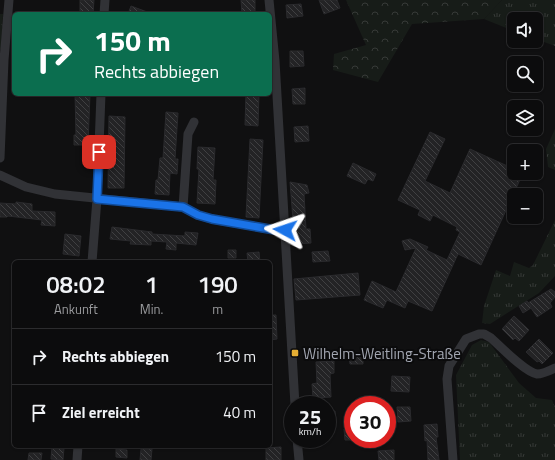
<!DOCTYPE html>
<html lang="de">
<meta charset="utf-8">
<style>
body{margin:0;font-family:"Titillium Web",sans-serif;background:#151516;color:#f1f3f6;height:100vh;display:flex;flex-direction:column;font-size:15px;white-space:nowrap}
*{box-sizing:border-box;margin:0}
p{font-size:13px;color:#9a9b9d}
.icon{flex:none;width:22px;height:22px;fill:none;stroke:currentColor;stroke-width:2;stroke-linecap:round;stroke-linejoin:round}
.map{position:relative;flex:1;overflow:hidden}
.side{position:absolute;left:12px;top:260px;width:260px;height:188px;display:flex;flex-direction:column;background:#0c0c0d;border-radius:6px;box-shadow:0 1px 3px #0004,0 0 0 1px #2c2c2e}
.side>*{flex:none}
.banner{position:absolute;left:12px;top:12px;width:260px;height:84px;border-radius:6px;box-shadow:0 1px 3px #0004,0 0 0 1px #2c2c2e;background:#0b6e4f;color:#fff;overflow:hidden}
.controls{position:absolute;left:507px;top:12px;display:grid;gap:8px}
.controls a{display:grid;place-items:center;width:36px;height:36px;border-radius:6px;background:#0c0c0d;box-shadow:0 1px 3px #0004,0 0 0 1px #2c2c2e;font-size:20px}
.speed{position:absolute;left:284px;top:396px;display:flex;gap:8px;font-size:20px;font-weight:700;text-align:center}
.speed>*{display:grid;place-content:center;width:52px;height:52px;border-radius:50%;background:#0c0c0d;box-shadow:0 1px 3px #0004,0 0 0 1px #2c2c2e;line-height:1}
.speed small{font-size:10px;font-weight:400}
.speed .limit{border:6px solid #d22;background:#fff;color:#111}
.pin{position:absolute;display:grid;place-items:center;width:34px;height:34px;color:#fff;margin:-17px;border-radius:8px;box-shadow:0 2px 6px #0006}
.me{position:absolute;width:44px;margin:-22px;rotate:275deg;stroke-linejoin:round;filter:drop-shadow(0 0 3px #0008)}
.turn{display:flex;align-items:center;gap:14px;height:84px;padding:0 16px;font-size:18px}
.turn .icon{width:52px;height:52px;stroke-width:2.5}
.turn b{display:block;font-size:28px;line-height:34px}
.eta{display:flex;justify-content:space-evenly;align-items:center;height:68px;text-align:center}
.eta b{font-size:24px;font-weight:600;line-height:28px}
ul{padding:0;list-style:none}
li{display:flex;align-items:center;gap:12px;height:56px;padding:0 16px;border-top:1px solid #2c2c2e}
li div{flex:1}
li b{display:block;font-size:15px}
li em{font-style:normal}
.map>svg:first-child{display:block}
.grass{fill:url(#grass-tufts)}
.forest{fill:url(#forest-crowns)}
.building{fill:url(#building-back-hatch);stroke:#2a2a2d}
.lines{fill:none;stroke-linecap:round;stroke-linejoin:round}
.minor{stroke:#313236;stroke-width:9}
.route-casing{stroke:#114b97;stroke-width:10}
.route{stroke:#1a73e8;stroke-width:7}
.poi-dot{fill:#e5ae34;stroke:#0b0b0c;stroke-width:1.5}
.labels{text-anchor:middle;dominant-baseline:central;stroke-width:4;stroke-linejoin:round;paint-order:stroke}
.poi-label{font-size:15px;fill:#a2a6b1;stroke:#0b0b0c;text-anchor:start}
</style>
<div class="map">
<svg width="555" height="460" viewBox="0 0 555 460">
<defs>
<pattern id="grass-tufts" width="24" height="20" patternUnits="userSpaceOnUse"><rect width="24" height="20" fill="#171c18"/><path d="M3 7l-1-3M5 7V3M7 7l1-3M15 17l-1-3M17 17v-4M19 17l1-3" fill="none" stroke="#363a37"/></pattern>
<pattern id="forest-crowns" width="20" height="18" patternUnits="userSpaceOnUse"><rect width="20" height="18" fill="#171c18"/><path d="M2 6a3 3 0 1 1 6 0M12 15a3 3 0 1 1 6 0" fill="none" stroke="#363a37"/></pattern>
<pattern id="building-back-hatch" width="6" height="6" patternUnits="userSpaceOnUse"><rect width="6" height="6" fill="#232325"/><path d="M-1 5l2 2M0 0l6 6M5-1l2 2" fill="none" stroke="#404042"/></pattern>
</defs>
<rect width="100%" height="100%" fill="#101011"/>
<path class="grass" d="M502,0H555V46L536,39V19H514V31L484,19Z
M0,14H3L1,50L0,49Z
M555,129V170L548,167L546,149Z
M555,220V276L539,293L490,324L482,323L484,306L496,270L510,276L514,262L529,268L533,265Z
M481,340L489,342L519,383L536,398L552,400L555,407V460H460L456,375L472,345Z"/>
<path class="forest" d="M346,0H502L484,19L412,24L378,82L333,70L334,54L366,45Z"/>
<path class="building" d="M80,0H94L93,14H80Z
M241,0H255V14H242Z
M319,0H337L340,8L324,14Z
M301,4L303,16L287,18L286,5Z
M131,6L150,13L149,14H128Z
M290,51H303L304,66L290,67Z
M305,88V104H293L292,89Z
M75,94H90L88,145H74V135H76Z
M246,94H259L258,126L245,125Z
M166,112L178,113L175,159H178L177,174L170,173L169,195L155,194L156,180H158L160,158H163Z
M109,116L125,117L124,188H108Z
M308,126L309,141L295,142L294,127Z
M430,132L445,139L425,181L450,193L470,149L514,169V173H523L481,265L458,254L432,311L408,301L405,308L387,300L383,308L364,300L372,281L396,292L416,248L405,250L402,241L410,239L428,247L426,250L447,260L460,232L456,230L457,227L433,215L430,221L418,215L420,210L398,200Z
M250,139L263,140L259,218L246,217Z
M198,147L215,148L213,180H216L215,204L197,203L199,169H197Z
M353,163L376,174L373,181L368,179L365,184L347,176Z
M290,182L307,185L309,193L304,194L306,229H310L311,243L295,244Z
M16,202L32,204V211L55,212V226L41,225L42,220L8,216L7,217H0V203L16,204Z
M112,227L152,232V234L185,236V232L198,233L196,245L176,243V250L166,249L167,242L151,241V245L130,244L131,241L110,239Z
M65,234L81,236L79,256L63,254Z
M228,250H236V258H228Z
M328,251L330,261L313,262L312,252Z
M259,252L260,262H248L247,253Z
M358,273L360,295L296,300L294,279Z
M551,289L555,292V297L550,303L552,307L537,317L531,308L523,313L519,306L527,301L531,307L528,303Z
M270,315H276L277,339L270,340Z
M514,316L529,330L519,341L515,338L513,340L502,329Z
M539,339L553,353L542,364L539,361L537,362L526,352Z
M363,356V364H350L349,357Z
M334,361V373L330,374L331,397L313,398L312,384L317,383L316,362Z
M392,376L410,377L409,392L391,391Z
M397,407H410L411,421L398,422Z
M327,411H335L336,421H327Z
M437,424L438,437H436L439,460H428L427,440L425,441L424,425Z
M353,428V440H345L344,429Z
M52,447L64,448L63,460L51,459Z
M281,447V460H266V448Z
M116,449L127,450V458L116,457Z
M141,449H152L151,460H140Z
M394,450V460H379L378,451Z
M29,453H42L41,460H28Z"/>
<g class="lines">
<path class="minor" d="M269,0L275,61L295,405
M104,14L105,0
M0,158L4,60L9,0
M0,175L26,187L55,194L183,207L198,215L211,219L275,230H285
M183,207L188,134L194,122
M92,262L97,199L101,94
M297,439L299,460
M77,460L78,446
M453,460L447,379L449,366L466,339L479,334H484L491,338C501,347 525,372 537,374C543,374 549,371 555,368"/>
</g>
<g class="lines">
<defs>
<path id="route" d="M99,152L97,199L183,207L198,215L212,219L275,230H285"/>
</defs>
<use href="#route" class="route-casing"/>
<use href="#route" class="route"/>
</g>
<rect class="poi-dot" x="291" y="349" width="8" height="8" rx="2"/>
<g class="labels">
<g class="poi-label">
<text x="303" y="353">Wilhelm-Weitling-Straße</text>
</g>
</g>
</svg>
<div class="controls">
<a><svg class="icon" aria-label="sound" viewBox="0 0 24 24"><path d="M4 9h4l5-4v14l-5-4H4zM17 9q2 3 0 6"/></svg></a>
<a><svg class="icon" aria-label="search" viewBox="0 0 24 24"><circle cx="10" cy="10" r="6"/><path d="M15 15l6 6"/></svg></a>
<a><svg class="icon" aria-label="layers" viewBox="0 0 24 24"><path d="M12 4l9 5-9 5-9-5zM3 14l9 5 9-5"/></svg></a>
<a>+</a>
<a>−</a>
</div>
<div class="speed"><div>25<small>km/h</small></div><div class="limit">30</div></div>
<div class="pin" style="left:99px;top:152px;background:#d93025"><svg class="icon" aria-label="arrive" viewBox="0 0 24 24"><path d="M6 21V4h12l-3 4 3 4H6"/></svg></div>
<svg class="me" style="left:285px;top:230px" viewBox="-20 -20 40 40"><path d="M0-17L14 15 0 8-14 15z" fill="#1a73e8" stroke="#fff" stroke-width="4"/></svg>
<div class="banner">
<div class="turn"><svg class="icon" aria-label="right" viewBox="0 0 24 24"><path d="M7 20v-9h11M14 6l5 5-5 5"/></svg><div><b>150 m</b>Rechts abbiegen</div></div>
</div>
<section class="side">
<div class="eta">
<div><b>08:02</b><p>Ankunft</p></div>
<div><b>1</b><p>Min.</p></div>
<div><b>190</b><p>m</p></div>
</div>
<ul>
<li><svg class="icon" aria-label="right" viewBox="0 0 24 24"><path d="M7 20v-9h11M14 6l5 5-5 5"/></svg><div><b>Rechts abbiegen</b></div><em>150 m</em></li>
<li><svg class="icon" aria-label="arrive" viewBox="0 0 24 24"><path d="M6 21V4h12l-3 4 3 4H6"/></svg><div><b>Ziel erreicht</b></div><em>40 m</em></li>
</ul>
</section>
</div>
